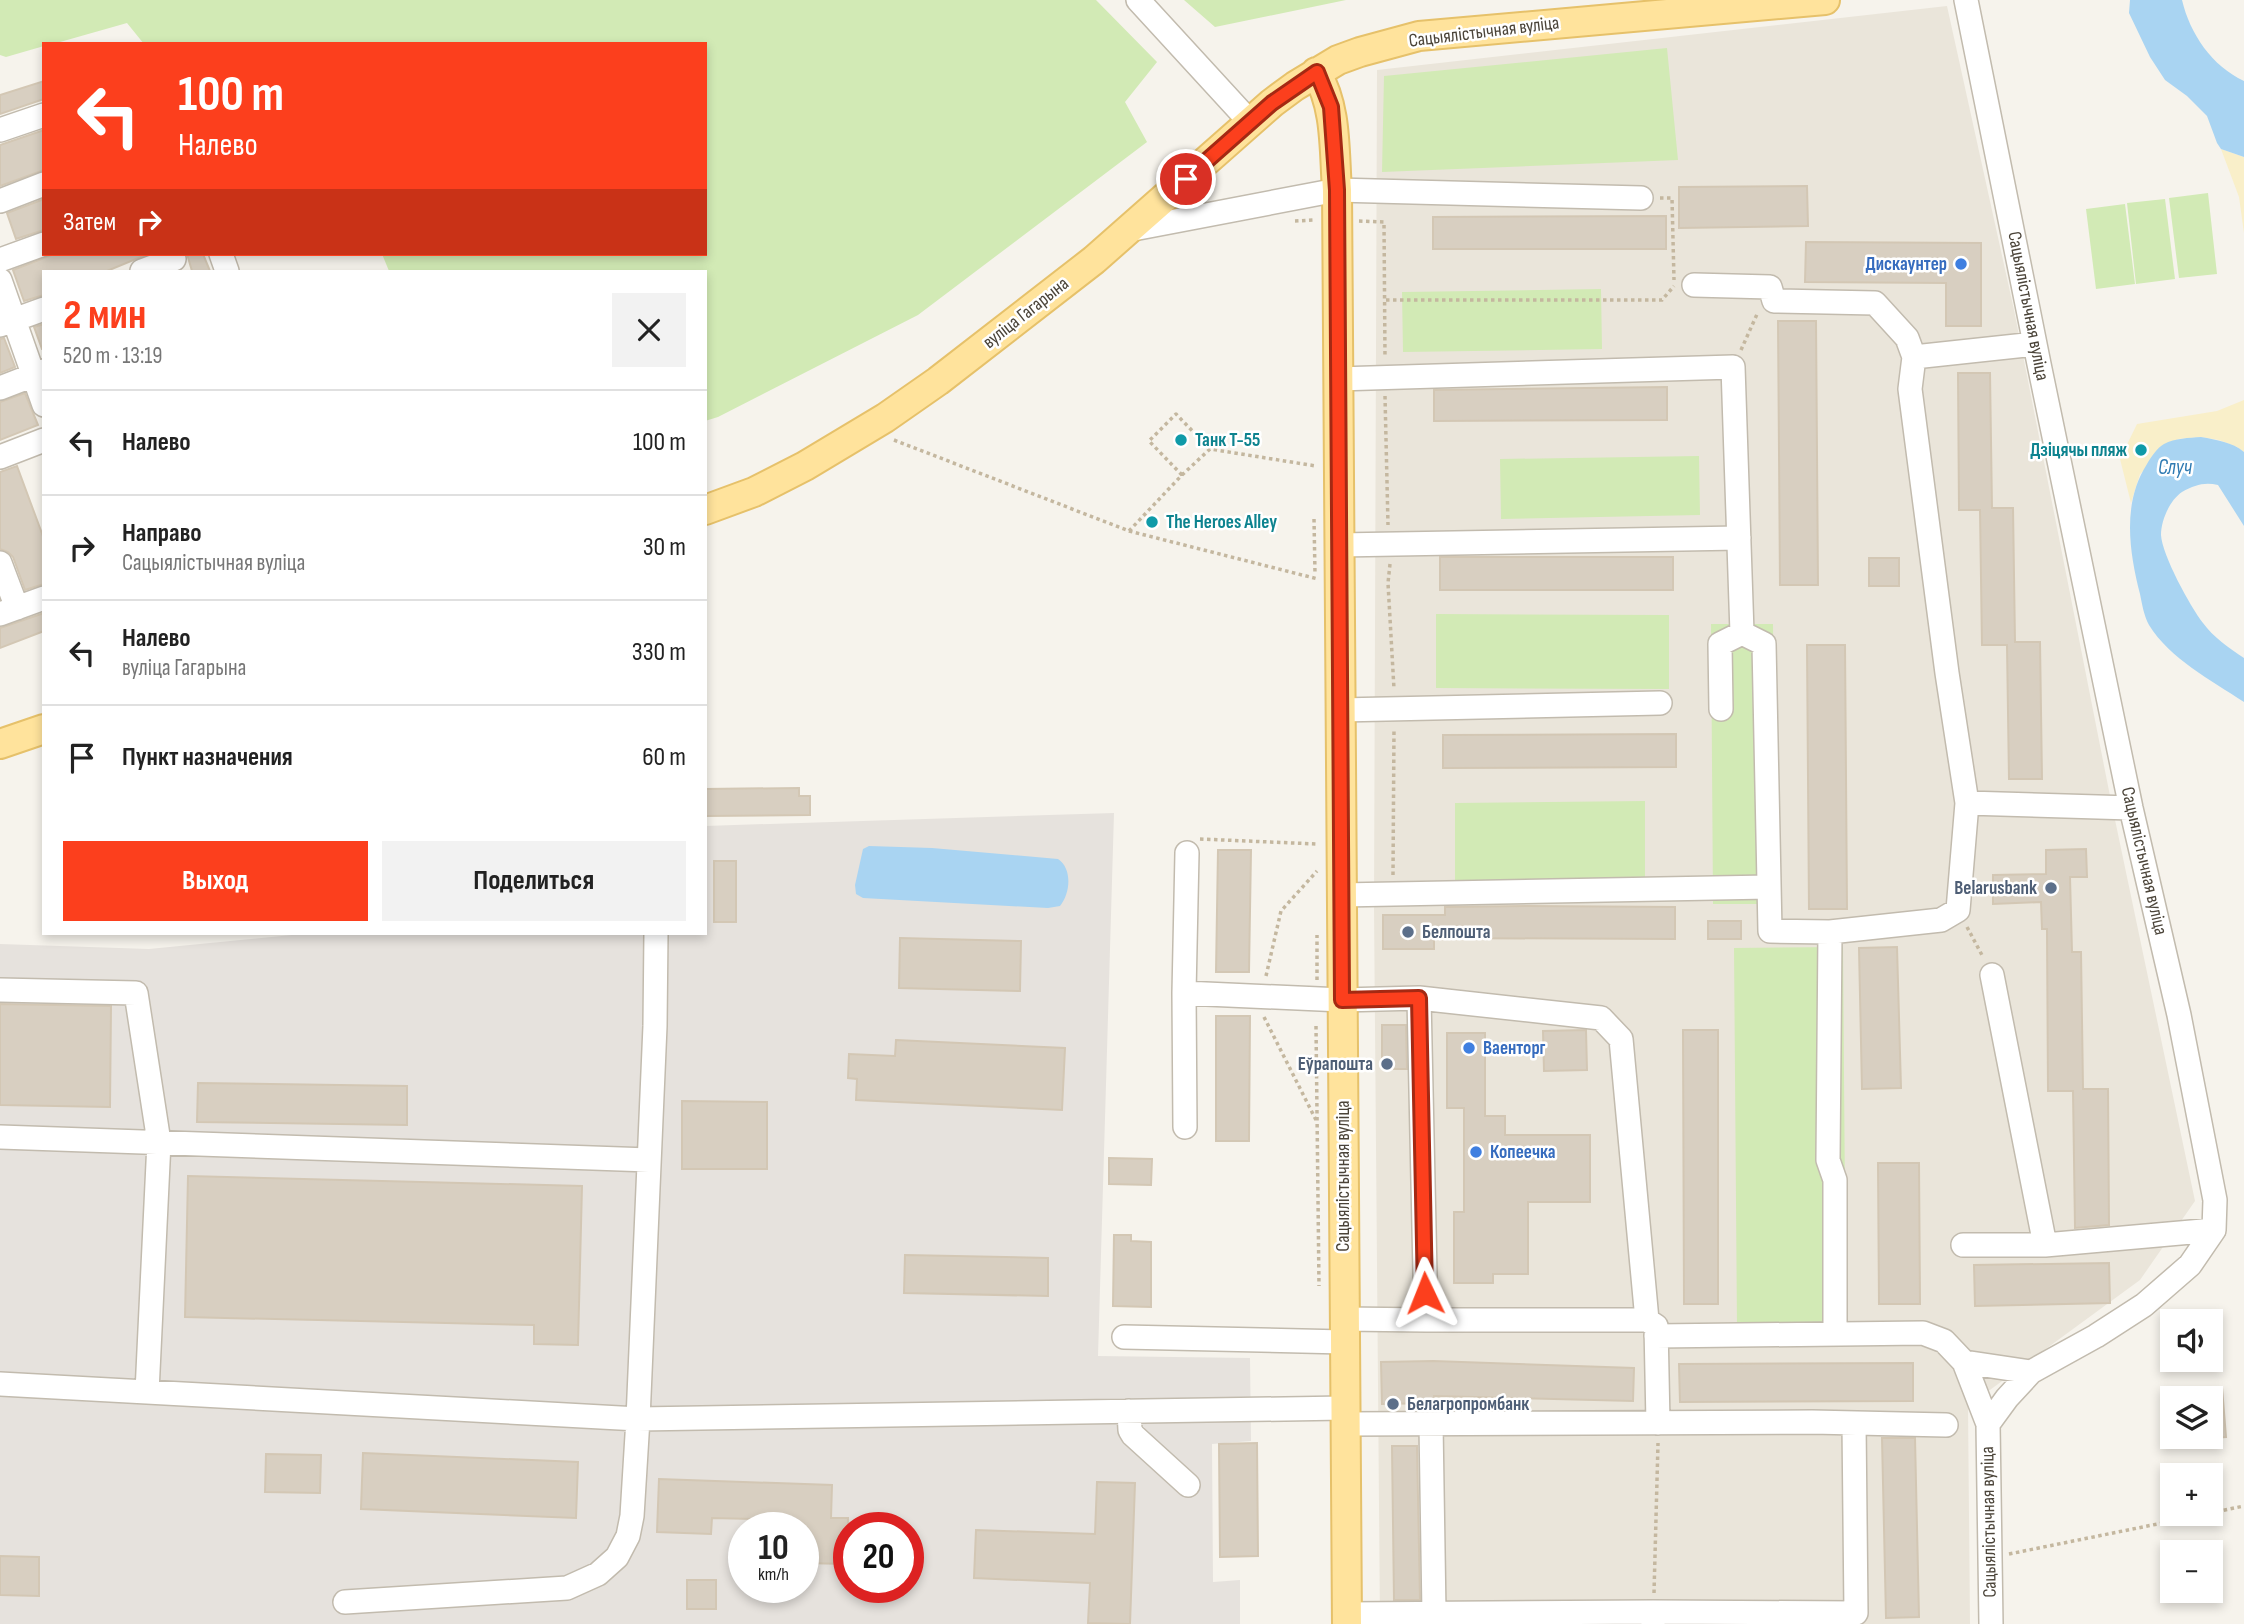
<!DOCTYPE html>
<html lang="ru">
<meta charset="utf-8">
<style>
body{margin:0;font-family:"Sofia Sans Condensed",sans-serif;background:#f2f2f2;color:#222;height:100vh;display:flex;flex-direction:column;font-size:26px;white-space:nowrap}
*{box-sizing:border-box;margin:0}
p{font-size:23px;color:#767676}
.icon{flex:none;width:38px;height:38px;fill:none;stroke:currentColor;stroke-width:2;stroke-linecap:round;stroke-linejoin:round}
.map{position:relative;flex:1;overflow:hidden}
.panel{position:absolute;left:42px;top:270px;width:665px;height:665px;display:flex;flex-direction:column;background:#fff;border-radius:0px;box-shadow:0 4px 10px #0003}
.panel>*{flex:none}
.top-card{position:absolute;left:42px;top:42px;width:665px;height:214px;border-radius:0px;box-shadow:0 4px 10px #0003;background:#fc3f1d;color:#fff;overflow:hidden}
.fabs{position:absolute;left:2160px;top:1309px;display:grid;gap:14px}
.fabs a{display:grid;place-items:center;width:63px;height:63px;border-radius:0px;background:#fff;box-shadow:0 4px 10px #0003;font-size:35px}
.speed{position:absolute;left:728px;top:1512px;display:flex;gap:14px;font-size:35px;font-weight:700;text-align:center}
.speed>*{display:grid;place-content:center;width:91px;height:91px;border-radius:50%;background:#fff;box-shadow:0 4px 10px #0003;line-height:1}
.speed small{font-size:18px;font-weight:400}
.speed .limit{border:10px solid #d22;background:#fff;color:#111}
.pin{position:absolute;display:grid;place-items:center;width:60px;height:60px;color:#fff;margin:-30px;border:4px solid #fff;border-radius:50%;box-shadow:0 2px 7px #0007}
.me{position:absolute;width:77px;margin:-38px;rotate:358deg;stroke-linejoin:round;filter:drop-shadow(0 0 5px #0008)}
.turn{display:flex;align-items:center;gap:24px;height:147px;padding:0 21px;font-size:32px}
.turn .icon{width:91px;height:91px;stroke-width:2.5}
.turn b{display:block;font-size:49px;line-height:60px}
.then{display:flex;align-items:center;height:66px;padding:0 21px;background:#0003;gap:14px;font-size:26px}
.round{display:grid;place-items:center;flex:none;width:74px;height:74px;border-radius:0px;background:#f2f2f2}
.overview{display:flex;align-items:center;justify-content:space-between;height:119px;padding:0 21px}
h1{font-size:42px;font-weight:700;line-height:52px;color:#fc3f1d}
.primary-button{display:flex;gap:14px;margin-top:auto;padding:14px 21px}
.primary-button a{flex:1;height:80px;border-radius:0px;background:#fc3f1d;color:#fff;font-size:28px;font-weight:700;line-height:80px;text-align:center}
.primary-button a+a{background:#f2f2f2;color:#222}
ul{padding:0;list-style:none}
li{display:flex;align-items:center;gap:21px;height:105px;padding:0 21px;border-top:2px solid #e0e0e0}
li div{flex:1}
li b{display:block;font-size:26px}
li em{font-style:normal}
.map>svg:first-child{display:block}
.residential{fill:#eae5da}
.industrial{fill:#e6e2dd;fill-rule:evenodd}
.green{fill:#d2eab5}
.sand{fill:#f9efc9}
.water{fill:#a9d4f2}
.building{fill:#d8cfc1;stroke:#d3c7b4;stroke-width:2}
.lines{fill:none;stroke-linecap:round;stroke-linejoin:round}
.minor-casing{stroke:#c2bbae;stroke-width:26}
.major-casing{stroke:#e6c16a;stroke-width:32}
.path{stroke:#c4b79f;stroke-width:3.5;stroke-dasharray:3.5 3.5;stroke-linecap:butt}
.minor{stroke:#fff;stroke-width:23}
.major{stroke:#ffe39c;stroke-width:28}
.route-casing{stroke:#a42913;stroke-width:18}
.route{stroke:#fc3f1d;stroke-width:12}
.shop-dot{fill:#3f7fe0;stroke:#fff;stroke-width:2.5}
.culture-dot{fill:#0f9aa8;stroke:#fff;stroke-width:2.5}
.service-dot{fill:#5c6f8a;stroke:#fff;stroke-width:2.5}
.labels{text-anchor:middle;dominant-baseline:central;stroke-width:5;stroke-linejoin:round;paint-order:stroke}
.street-label{font-size:19px;fill:#4b4439;stroke:#fff}
.shop-label{font-size:19px;font-weight:bold;fill:#366cbe;stroke:#fff;text-anchor:start}
.culture-label{font-size:19px;font-weight:bold;fill:#0d838f;stroke:#fff;text-anchor:start}
.service-label{font-size:19px;font-weight:bold;fill:#4e5e75;stroke:#fff;text-anchor:end}
.water-label{font-size:21px;font-style:italic;fill:#2e7ab2;stroke:#fff}
</style>
<div class="map">
<svg width="2244" height="1624" viewBox="0 0 2244 1624">
<rect width="100%" height="100%" fill="#f6f3ec"/>
<path class="residential" d="M1947,6L2014,310L2110,796L2195,1201L2140,1280L1968,1406L1970,1624H1380L1374,907L1377,70Z"/>
<path class="industrial" d="M1114,813L1098,1356L1250,1358L1251,1441L1212,1444L1213,1582L1240,1580V1624H0V944L149,949L312,933H705V826ZM744,1528H803V1587H744ZM849,1528H908V1587H849Z"/>
<path class="green" d="M0,0H1096L1157,62L1125,102L1147,142L918,315L718,417L705,421V271H389L382,254H705V44H144L127,23L53,44H44V46L6,57L0,55Z
M1184,0H1346L1215,27Z
M1667,48L1678,160L1382,172L1384,76Z
M2208,193L2217,274L2179,278L2169,198Z
M2165,199L2175,279L2136,284L2127,203Z
M2125,204L2135,284L2096,289L2086,209Z
M1601,289L1602,349L1403,352L1402,292Z
M1699,456L1700,515L1501,519L1500,459Z
M1436,614L1669,615V689L1436,688Z
M1711,624H1773L1775,904H1713Z
M1645,801V897L1455,899V803Z
M1843,947L1846,1327L1737,1328L1734,948Z"/>
<path class="sand" d="M2221,149L2244,157V233L2239,197Z
M2244,400V452L2237,447L2219,440L2201,437L2178,439L2140,474L2131,503L2120,459L2137,424L2217,411Z"/>
<path class="water" d="M2130,0H2182C2190,34 2212,66 2244,81V157L2221,149L2217,143L2207,116L2187,96L2165,80L2150,57L2129,13Z
M2201,437C2217,440 2232,442 2244,452V526L2218,485C2204,482 2195,485 2182,492C2170,500 2161,520 2161,535C2162,555 2190,606 2203,623C2213,637 2229,648 2244,658V702C2211,680 2170,659 2149,625C2144,616 2142,604 2140,594C2129,551 2122,503 2147,464C2151,457 2157,448 2164,444C2175,438 2189,438 2201,437Z
M869,846L932,848L1058,859C1073,869 1070,894 1060,906L1048,908L863,898L856,894L855,885L863,849Z"/>
<path class="building" d="M44,81V99L0,114V95Z
M44,130V170L0,186V145Z
M1807,186L1808,226L1679,228V187Z
M44,199V230L16,239L7,213Z
M1666,216V249H1433V217Z
M1806,242L1981,243V326H1946V283L1805,282Z
M54,254H148L107,271H44V295L24,301L13,270Z
M187,254H203L210,271H192Z
M1778,321H1816L1818,585H1780Z
M44,324V349H42L34,327Z
M4,338L15,367L0,373V339Z
M1958,373H1990L1992,508H2013L2015,642H2040L2042,779H2009L2007,645H1982L1980,510H1959Z
M1667,387V420L1434,421V390Z
M25,393L38,425L0,440V402Z
M17,466L44,539V584L25,590L13,557L8,552L0,549V472Z
M1440,557H1673V590H1440Z
M1869,558H1899V586H1869Z
M44,613V631L0,648V628Z
M1807,645H1845L1847,909H1809Z
M1676,734V767L1443,768V735Z
M799,788V796H810V815L705,816V789Z
M2086,849L2087,877H2070L2072,952H2081L2083,1089H2108L2109,1225L2075,1228L2073,1091H2048L2047,929H2042L2041,902L1993,904V875L2046,874V850Z
M1218,850H1251L1249,972H1216Z
M714,861H736V922H714Z
M1528,906L1675,907V939L1434,938V949H1383V915H1445V907Z
M1708,921H1741V939H1708Z
M900,938L1021,941L1020,991L899,988Z
M1897,947L1901,1088L1862,1089L1859,948Z
M0,1004L111,1006L110,1107L0,1105Z
M1216,1016H1250L1249,1141H1216Z
M1382,1025H1406L1407,1069H1382Z
M1586,1030L1587,1070L1544,1071L1543,1031Z
M1683,1030H1718V1304H1684Z
M1447,1033H1485V1116H1505V1135H1590V1202H1528V1274H1493V1283H1454V1212H1464V1108H1447Z
M896,1040L1065,1048L1062,1110L856,1100L857,1079L848,1078L849,1054L895,1056Z
M198,1083L407,1086V1125L197,1122Z
M682,1101L767,1102V1169H682Z
M1109,1158L1152,1159L1151,1185L1109,1184Z
M1878,1163H1919L1920,1304H1879Z
M188,1176L582,1186L578,1345L534,1344V1325L185,1317Z
M1114,1235H1131V1241L1151,1242V1307L1113,1306Z
M905,1255L1048,1258V1296L904,1293Z
M2109,1263L2110,1303L1975,1306L1974,1265Z
M1433,1361L1634,1368L1633,1401L1434,1396V1403L1382,1404L1381,1362Z
M1913,1363V1401L1680,1402L1679,1364Z
M2222,1387L2226,1437L2210,1438V1388Z
M1882,1438H1915L1919,1617L1886,1618Z
M1257,1443L1258,1556L1220,1557L1219,1444Z
M1392,1446H1417L1420,1600H1394Z
M363,1453L578,1462L576,1518L361,1509Z
M266,1454L321,1455L320,1493L265,1492Z
M659,1479L832,1485L831,1518H848L847,1564L803,1563V1528H793V1520L712,1518L711,1534L657,1532Z
M1097,1482L1135,1483L1130,1624L1088,1623L1090,1583L974,1578L976,1530L1095,1534Z
M0,1556L39,1557V1596L0,1595Z
M687,1580H716V1609H687Z"/>
<g class="lines">
<defs>
<path id="minor" d="M1138,0L1250,122
M1966,0L2039,364L2131,808L2179,1015L2215,1200L2214,1230L2190,1265L2144,1305L2096,1336L2031,1372L2007,1398L1988,1424L1991,1624
M0,130L44,115
M0,201L44,184
M1128,230L1337,190L1641,198
M221,254L227,271
M0,260L44,244
M142,271L174,259
M0,280L44,405
M1694,285L1770,287L1774,301L1875,303L1907,338L1914,357
M0,325L44,309
M1338,379L1733,367L1742,633L1764,644L1770,931L1830,932
M0,388L44,371
M0,457L44,440
M1339,545L1739,538
M0,563L17,608
M0,614L44,598
M1721,709L1720,644L1742,633
M1340,710L1660,703
M1967,803L2131,808
M1187,853L1184,993L1342,1000L1419,998L1426,1320H1647L1656,1326L1658,1423
M1341,895L1769,887
M1992,975L2045,1245
M0,990L136,993L159,1142L147,1392
M1184,993L1185,1127
M1419,998L1601,1018L1621,1039L1647,1320
M0,1137L649,1160
M1963,1245H2045L2214,1230
M1344,1319L1426,1320
M1835,1334V1180L1828,1160L1830,932L1941,920L1958,910L1967,803L1947,673L1910,389L1914,357L2035,344
M1656,1336L1923,1333L1944,1341L1964,1362L1988,1424
M1124,1337L1344,1342
M1964,1362L2031,1372
M0,1384L638,1419L1344,1408
M1129,1411L1130,1430L1133,1435L1188,1485
M1344,1424L1812,1422L1946,1425
M1431,1424L1434,1613
M345,1602L567,1588L598,1574L617,1557L628,1536L632,1516L638,1419L655,1026L656,933
M1653,1612L1856,1613L1854,1423
M1347,1614L1653,1612V1624"/>
<path id="major" d="M1316,72C1337,108 1334,149 1337,190L1347,1624
M705,510L754,492L805,466L885,418L938,381L1094,260L1272,103L1295,86L1338,60L1360,52L1419,36L1825,0
M0,744L44,729"/>
</defs>
<use href="#minor" class="minor-casing"/>
<use href="#major" class="major-casing"/>
<path class="path" d="M1660,198H1672L1674,280
M1295,221L1314,220
M1359,221L1384,222L1385,357
M1386,300H1662L1674,286
M1741,350L1758,312
M1385,396L1388,525
M894,440L1129,531L1318,579
M1182,475L1149,441L1176,414L1210,449
M1314,519L1315,574
M1129,531L1182,475L1210,449L1316,466
M1390,564L1388,583L1394,689
M1200,839L1317,844
M1393,875L1394,728
M1967,927L1983,957
M1266,976L1281,911L1317,871
M1317,980V935
M1264,1017L1316,1120
M1316,1026L1319,1286
M2210,1513L2244,1506
M2009,1554L2207,1514
M1654,1593L1658,1443"/>
<use href="#minor" class="minor"/>
<use href="#major" class="major"/>
</g>
<g class="lines">
<defs>
<path id="route" d="M1186,179L1272,103L1317,72L1331,107L1337,190L1342,1000L1419,998L1425,1293"/>
</defs>
<use href="#route" class="route-casing"/>
<use href="#route" class="route"/>
</g>
<g class="shop-dot">
<circle cx="1961" cy="264" r="7"/>
<circle cx="1469" cy="1048" r="7"/>
<circle cx="1476" cy="1152" r="7"/>
</g>
<g class="culture-dot">
<circle cx="1181" cy="440" r="7"/>
<circle cx="2141" cy="450" r="7"/>
<circle cx="1152" cy="522" r="7"/>
</g>
<g class="service-dot">
<circle cx="2051" cy="888" r="7"/>
<circle cx="1408" cy="932" r="7"/>
<circle cx="1387" cy="1064" r="7"/>
<circle cx="1393" cy="1404" r="7"/>
</g>
<g class="labels">
<g class="street-label">
<text transform="translate(1484 32) rotate(-7)">Сацыялістычная вуліца</text>
<text transform="translate(2028 306) rotate(79)">Сацыялістычная вуліца</text>
<text transform="translate(1026 313) rotate(-38)">вуліца Гагарына</text>
<text transform="translate(2144 861) rotate(77)">Сацыялістычная вуліца</text>
<text transform="translate(1343 1176) rotate(-90)">Сацыялістычная вуліца</text>
<text transform="translate(1989 1522) rotate(-91)">Сацыялістычная вуліца</text>
</g>
<g class="shop-label">
<text x="1947" y="264" text-anchor="end">Дискаунтер</text>
<text x="1483" y="1048">Ваенторг</text>
<text x="1490" y="1152">Копеечка</text>
</g>
<g class="culture-label">
<text x="1195" y="440">Танк Т-55</text>
<text x="2127" y="450" text-anchor="end">Дзіцячы пляж</text>
<text x="1166" y="522">The Heroes Alley</text>
</g>
<g class="service-label">
<text x="2037" y="888">Belarusbank</text>
<text x="1422" y="932" text-anchor="start">Белпошта</text>
<text x="1373" y="1064">Еўрапошта</text>
<text x="1407" y="1404" text-anchor="start">Белагропромбанк</text>
</g>
<g class="water-label">
<text x="2175" y="467">Случ</text>
</g>
</g>
</svg>
<div class="fabs">
<a><svg class="icon" aria-label="sound" viewBox="0 0 24 24"><path d="M4 9h4l5-4v14l-5-4H4zM17 9q2 3 0 6"/></svg></a>
<a><svg class="icon" aria-label="layers" viewBox="0 0 24 24"><path d="M12 4l9 5-9 5-9-5zM3 14l9 5 9-5"/></svg></a>
<a>+</a>
<a>−</a>
</div>
<div class="speed"><div>10<small>km/h</small></div><div class="limit">20</div></div>
<div class="pin" style="left:1186px;top:179px;background:#d93025"><svg class="icon" aria-label="arrive" viewBox="0 0 24 24"><path d="M6 21V4h12l-3 4 3 4H6"/></svg></div>
<svg class="me" style="left:1425px;top:1293px" viewBox="-20 -20 40 40"><path d="M0-17L14 15 0 8-14 15z" fill="#fc3f1d" stroke="#fff" stroke-width="4"/></svg>
<div class="top-card">
<div class="turn"><svg class="icon" aria-label="left" viewBox="0 0 24 24"><path d="M17 20v-9H6M10 6l-5 5 5 5"/></svg><div><b>100 m</b>Налево</div></div>
<div class="then">Затем<svg class="icon" aria-label="right" viewBox="0 0 24 24"><path d="M7 20v-9h11M14 6l5 5-5 5"/></svg></div>
</div>
<section class="panel">
<div class="overview"><div><h1>2 мин</h1><p>520 m · 13:19</p></div><a class="round"><svg class="icon" aria-label="close" viewBox="0 0 24 24"><path d="M6 6l12 12M18 6L6 18"/></svg></a></div>
<ul>
<li><svg class="icon" aria-label="left" viewBox="0 0 24 24"><path d="M17 20v-9H6M10 6l-5 5 5 5"/></svg><div><b>Налево</b></div><em>100 m</em></li>
<li><svg class="icon" aria-label="right" viewBox="0 0 24 24"><path d="M7 20v-9h11M14 6l5 5-5 5"/></svg><div><b>Направо</b><p>Сацыялістычная вуліца</p></div><em>30 m</em></li>
<li><svg class="icon" aria-label="left" viewBox="0 0 24 24"><path d="M17 20v-9H6M10 6l-5 5 5 5"/></svg><div><b>Налево</b><p>вуліца Гагарына</p></div><em>330 m</em></li>
<li><svg class="icon" aria-label="arrive" viewBox="0 0 24 24"><path d="M6 21V4h12l-3 4 3 4H6"/></svg><div><b>Пункт назначения</b></div><em>60 m</em></li>
</ul>
<div class="primary-button"><a>Выход</a><a>Поделиться</a></div>
</section>
</div>
